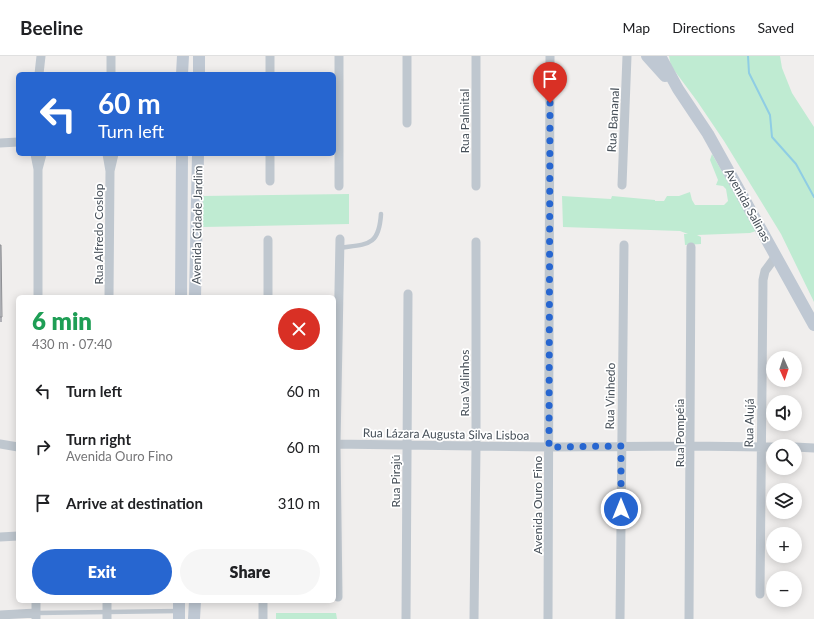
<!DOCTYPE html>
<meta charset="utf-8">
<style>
body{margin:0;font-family:Lato,sans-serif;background:#f6f6f6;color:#202124;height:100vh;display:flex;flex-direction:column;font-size:15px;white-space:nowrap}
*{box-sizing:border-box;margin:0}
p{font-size:13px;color:#757577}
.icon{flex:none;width:22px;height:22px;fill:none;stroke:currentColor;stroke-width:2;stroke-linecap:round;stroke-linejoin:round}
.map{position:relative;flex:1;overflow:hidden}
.side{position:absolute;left:16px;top:239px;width:320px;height:308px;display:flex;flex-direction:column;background:#fff;border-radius:6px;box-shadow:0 2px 10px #0003}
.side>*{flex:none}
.banner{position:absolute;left:16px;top:16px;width:320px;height:84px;border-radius:6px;box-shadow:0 2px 10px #0003;background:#2766d0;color:#fff;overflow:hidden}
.needle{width:26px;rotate:177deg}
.tools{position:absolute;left:766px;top:295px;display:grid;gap:8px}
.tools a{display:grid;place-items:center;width:36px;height:36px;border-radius:50%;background:#fff;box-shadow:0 2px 10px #0003;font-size:20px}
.pin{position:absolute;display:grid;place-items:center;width:34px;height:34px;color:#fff;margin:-41px -17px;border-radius:50% 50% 50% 0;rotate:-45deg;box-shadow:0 0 4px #0007}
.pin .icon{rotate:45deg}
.me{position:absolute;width:44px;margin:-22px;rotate:0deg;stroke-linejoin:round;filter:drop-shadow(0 0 3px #0008)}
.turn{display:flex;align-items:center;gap:14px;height:84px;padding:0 16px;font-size:18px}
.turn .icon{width:52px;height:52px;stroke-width:2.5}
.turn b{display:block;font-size:28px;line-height:34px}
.round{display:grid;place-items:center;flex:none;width:42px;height:42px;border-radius:21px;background:#f6f6f6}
.summary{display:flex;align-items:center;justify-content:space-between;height:68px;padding:0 16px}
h1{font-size:24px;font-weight:800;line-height:30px;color:#1e9e55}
.button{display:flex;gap:8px;margin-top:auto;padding:8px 16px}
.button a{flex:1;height:46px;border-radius:24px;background:#2766d0;color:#fff;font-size:16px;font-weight:800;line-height:46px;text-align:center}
.button a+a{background:#f6f6f6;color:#202124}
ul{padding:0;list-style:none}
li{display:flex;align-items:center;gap:12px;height:56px;padding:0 16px}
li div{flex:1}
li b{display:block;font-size:15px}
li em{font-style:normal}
header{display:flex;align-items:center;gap:24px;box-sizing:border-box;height:56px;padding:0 20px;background:#fff;border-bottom:1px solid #e0e0e0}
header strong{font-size:19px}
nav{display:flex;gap:22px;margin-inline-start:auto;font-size:14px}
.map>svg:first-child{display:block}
.green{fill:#bfebd2}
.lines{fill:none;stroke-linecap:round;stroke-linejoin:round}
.stream{stroke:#8fcde4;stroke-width:2}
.lane{stroke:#bfc7cf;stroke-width:4.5}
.street{stroke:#bfc7cf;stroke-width:9}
.secondary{stroke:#bfc8d3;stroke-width:12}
.wall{fill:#afafb5}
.building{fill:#cbccd2;stroke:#8e8f93}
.route{stroke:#2766d0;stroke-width:7;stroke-dasharray:0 12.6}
.labels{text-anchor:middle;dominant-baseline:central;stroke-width:3.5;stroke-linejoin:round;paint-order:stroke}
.street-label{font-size:12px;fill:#475059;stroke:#fff}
</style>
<header>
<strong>Beeline</strong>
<nav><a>Map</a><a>Directions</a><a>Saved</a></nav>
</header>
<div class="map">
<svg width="814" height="563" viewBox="0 0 814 563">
<rect width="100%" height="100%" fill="#f0eeed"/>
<path class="green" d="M669,0H780L782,12L792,37L814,71V246L781,178L724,85L697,45L671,10Z
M712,98L756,175L750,177L697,179L701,181V188L685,189L684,178H688L680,175L563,171L562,140L611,143L612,140L655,144V145H664L667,140H679L690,136L692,144L695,149H724L728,145L726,133L723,130L716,129L718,124L710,104Z
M349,138V168L203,171V140Z
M276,557H336L337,563H276Z"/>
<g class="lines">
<path class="stream" d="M748,0L749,17L770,59L772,81L796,108L814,141"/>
<path class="lane" d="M339,192C367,188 379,191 381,158
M36,557L178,555"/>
<path class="street" d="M339,0V130
M39,18L41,0
M111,18V0
M270,18V0
M407,67V0
M0,87L18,86
M35,98L38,113L42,98
M107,98L110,115L114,98
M270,125V98
M622,129L627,0
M476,130V0
M38,241V113
M109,241L110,115
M268,241V184
M0,388L18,391
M334,388L549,391L691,390L773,391
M795,391L814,392
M0,481L18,480
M760,538L763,224L765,215L776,200
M338,541L336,388L340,183
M0,559L36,557
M36,562V545
M107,563V545
M263,563V545
M406,563L408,238
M474,563L476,391V186
M548,563L550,0
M620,563L624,189
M689,563L691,191"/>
<path class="secondary" d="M647,0L665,20
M660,0L678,33L708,78L814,269
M182,18L183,0
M199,18V0
M181,241L182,98
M195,241L198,98
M179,563V545
M194,563L195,545"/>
</g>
<path class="wall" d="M0,189H1L2,266H0Z"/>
<path class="building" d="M0,189H1L2,261H0Z"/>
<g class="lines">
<path class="route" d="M550,47L549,391L621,390V453"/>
</g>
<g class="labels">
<g class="street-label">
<text transform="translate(613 64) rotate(-87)">Rua Bananal</text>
<text transform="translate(464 65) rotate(-90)">Rua Palmital</text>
<text transform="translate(748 149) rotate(61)">Avenida Salinas</text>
<text transform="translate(197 169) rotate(-89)">Avenida Cidade Jardim</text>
<text transform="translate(98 178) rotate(-90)">Rua Alfredo Coslop</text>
<text transform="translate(464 327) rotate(-90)">Rua Valinhos</text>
<text transform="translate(610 340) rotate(-89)">Rua Vinhedo</text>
<text transform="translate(749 367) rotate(-89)">Rua Alujá</text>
<text transform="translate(679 377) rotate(-90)">Rua Pompéia</text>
<text transform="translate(446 378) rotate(1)">Rua Lázara Augusta Silva Lisboa</text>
<text transform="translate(395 425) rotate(-90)">Rua Pirajú</text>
<text transform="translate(537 449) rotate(-90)">Avenida Ouro Fino</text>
</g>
</g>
</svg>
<div class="tools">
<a><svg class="needle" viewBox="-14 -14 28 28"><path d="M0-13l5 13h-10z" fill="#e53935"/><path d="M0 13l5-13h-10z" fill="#757577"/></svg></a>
<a><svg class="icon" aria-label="sound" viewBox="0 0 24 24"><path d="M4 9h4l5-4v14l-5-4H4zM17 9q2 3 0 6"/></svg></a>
<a><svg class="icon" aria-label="search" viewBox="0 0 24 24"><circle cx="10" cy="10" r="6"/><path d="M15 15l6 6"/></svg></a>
<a><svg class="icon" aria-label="layers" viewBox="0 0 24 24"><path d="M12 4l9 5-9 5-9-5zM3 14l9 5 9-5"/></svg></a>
<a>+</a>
<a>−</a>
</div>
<div class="pin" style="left:550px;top:47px;background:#d93025"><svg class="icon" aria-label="arrive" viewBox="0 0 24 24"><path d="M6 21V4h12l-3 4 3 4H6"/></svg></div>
<svg class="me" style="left:621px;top:453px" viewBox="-20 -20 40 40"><circle r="17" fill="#2766d0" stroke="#fff" stroke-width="3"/><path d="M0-11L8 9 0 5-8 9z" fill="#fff"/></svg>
<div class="banner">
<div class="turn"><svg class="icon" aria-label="left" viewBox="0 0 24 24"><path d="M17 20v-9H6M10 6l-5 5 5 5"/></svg><div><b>60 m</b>Turn left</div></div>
</div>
<section class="side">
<div class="summary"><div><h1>6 min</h1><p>430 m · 07:40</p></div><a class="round" style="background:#d93025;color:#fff"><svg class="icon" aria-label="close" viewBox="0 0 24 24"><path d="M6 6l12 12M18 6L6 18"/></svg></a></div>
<ul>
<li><svg class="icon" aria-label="left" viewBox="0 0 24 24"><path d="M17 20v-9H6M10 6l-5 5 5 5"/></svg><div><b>Turn left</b></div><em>60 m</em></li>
<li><svg class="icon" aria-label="right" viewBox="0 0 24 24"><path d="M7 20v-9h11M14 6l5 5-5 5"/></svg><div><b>Turn right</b><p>Avenida Ouro Fino</p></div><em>60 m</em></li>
<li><svg class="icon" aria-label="arrive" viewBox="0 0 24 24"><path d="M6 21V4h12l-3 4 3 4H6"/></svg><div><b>Arrive at destination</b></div><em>310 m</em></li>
</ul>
<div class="button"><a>Exit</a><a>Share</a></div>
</section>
</div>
